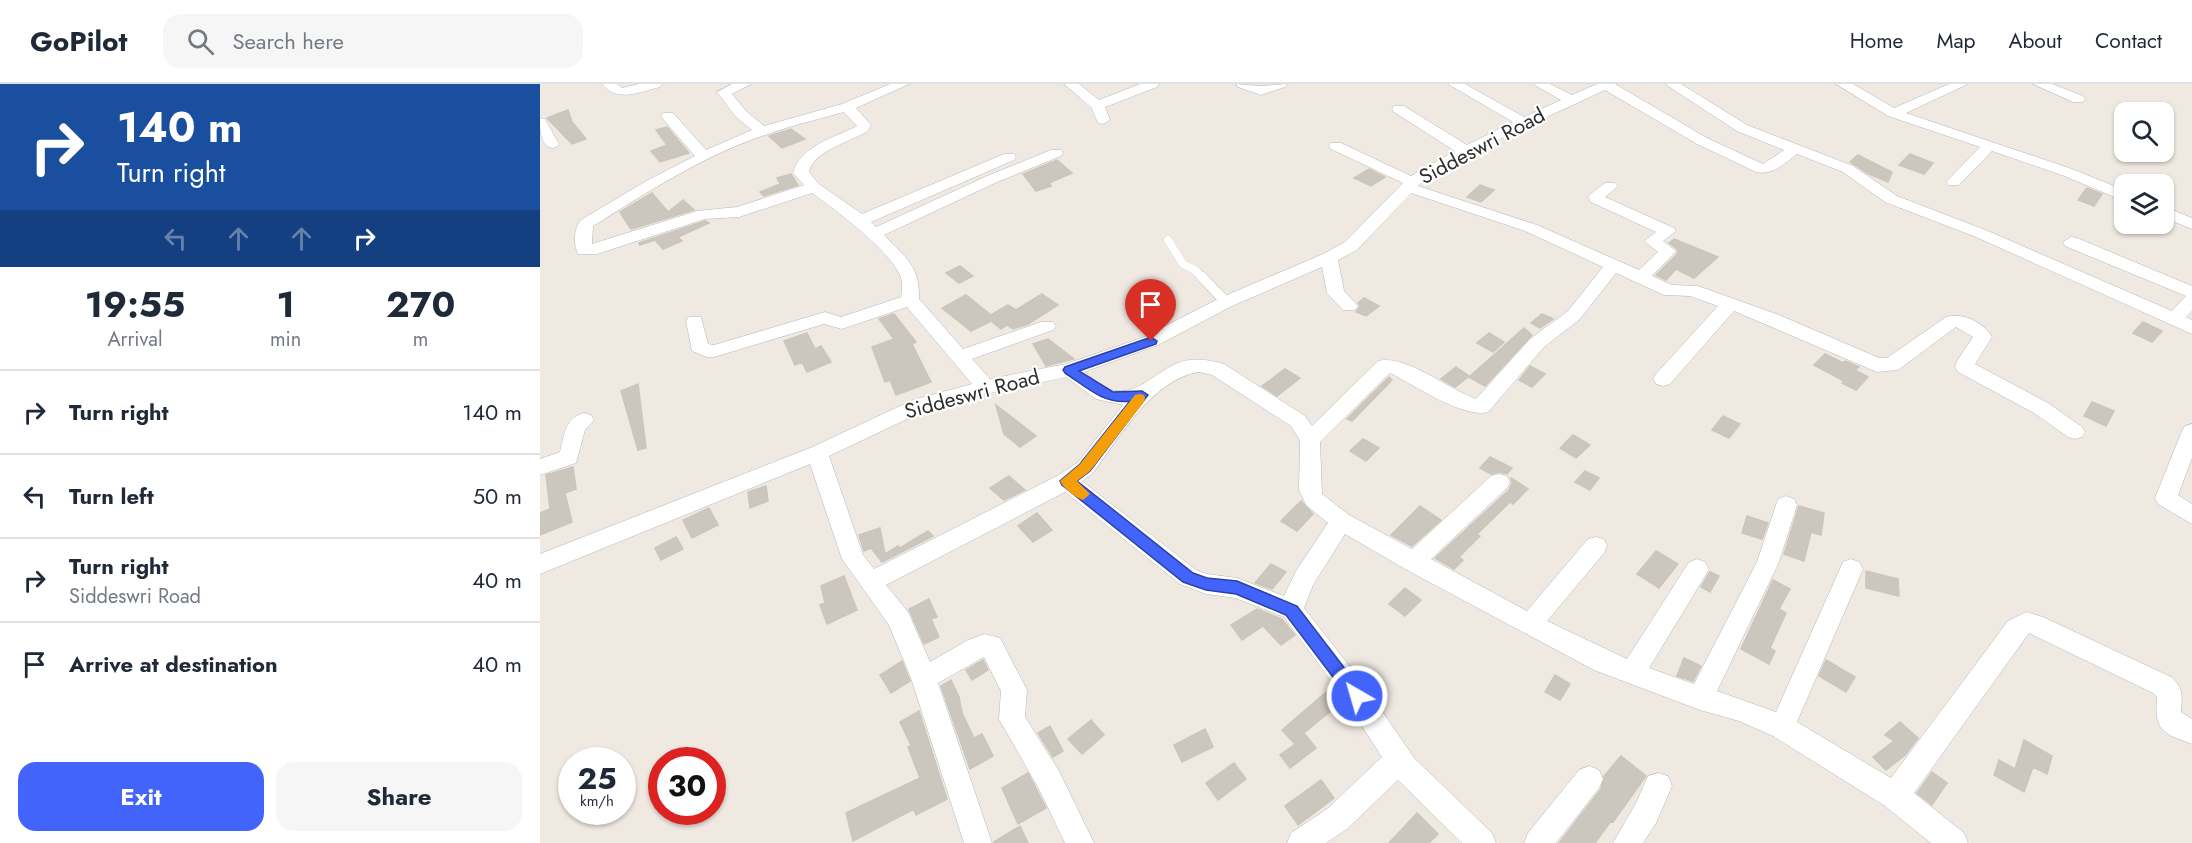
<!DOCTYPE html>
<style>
body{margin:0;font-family:Jost,sans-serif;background:#f6f6f7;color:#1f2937;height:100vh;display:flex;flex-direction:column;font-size:22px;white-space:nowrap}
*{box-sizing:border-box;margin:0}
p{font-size:20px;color:#747a83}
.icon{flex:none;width:33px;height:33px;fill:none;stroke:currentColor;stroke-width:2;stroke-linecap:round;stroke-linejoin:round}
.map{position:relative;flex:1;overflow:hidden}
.side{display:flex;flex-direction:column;background:#fff;width:540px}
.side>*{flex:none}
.banner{background:#1a4fa0;color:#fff;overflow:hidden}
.buttons{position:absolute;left:1574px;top:18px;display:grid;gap:12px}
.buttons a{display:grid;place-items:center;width:60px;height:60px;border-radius:12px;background:#fff;box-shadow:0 2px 4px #0004;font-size:30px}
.speed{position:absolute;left:18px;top:663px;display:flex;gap:12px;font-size:30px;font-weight:700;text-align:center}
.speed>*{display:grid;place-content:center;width:78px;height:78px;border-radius:50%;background:#fff;box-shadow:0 2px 4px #0004;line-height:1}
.speed small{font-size:15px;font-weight:400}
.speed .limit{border:9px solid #d22;background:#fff;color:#111}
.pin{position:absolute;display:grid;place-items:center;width:51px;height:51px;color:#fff;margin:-62px -26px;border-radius:50% 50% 50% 0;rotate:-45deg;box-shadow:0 0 6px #0007}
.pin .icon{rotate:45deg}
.me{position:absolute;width:66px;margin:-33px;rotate:322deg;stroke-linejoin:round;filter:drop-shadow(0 0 4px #0008)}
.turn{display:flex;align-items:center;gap:21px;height:126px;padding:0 18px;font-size:27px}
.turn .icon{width:78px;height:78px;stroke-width:2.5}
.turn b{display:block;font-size:42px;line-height:51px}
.lanes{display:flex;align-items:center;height:57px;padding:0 18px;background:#0003;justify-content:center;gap:30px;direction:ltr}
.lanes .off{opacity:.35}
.eta{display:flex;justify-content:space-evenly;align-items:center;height:102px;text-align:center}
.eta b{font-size:36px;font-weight:700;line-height:42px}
.primary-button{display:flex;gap:12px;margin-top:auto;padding:12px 18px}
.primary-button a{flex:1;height:69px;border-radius:18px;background:#4264fb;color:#fff;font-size:24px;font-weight:700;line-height:69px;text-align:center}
.primary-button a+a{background:#f6f6f7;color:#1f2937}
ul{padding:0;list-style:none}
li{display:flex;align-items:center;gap:18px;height:84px;padding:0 18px;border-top:2px solid #e0e1e3}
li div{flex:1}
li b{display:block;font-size:22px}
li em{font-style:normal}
header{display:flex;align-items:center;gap:36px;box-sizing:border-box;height:84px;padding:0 30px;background:#fff;border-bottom:2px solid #e0e1e3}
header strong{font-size:28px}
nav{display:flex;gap:33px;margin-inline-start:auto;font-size:21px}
.search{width:420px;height:54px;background:#f6f6f7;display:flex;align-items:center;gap:15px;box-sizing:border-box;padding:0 21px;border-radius:18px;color:#747a83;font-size:22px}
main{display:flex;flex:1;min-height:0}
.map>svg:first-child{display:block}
.building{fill:#cbc7bf;stroke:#cbc5ba;stroke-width:1.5}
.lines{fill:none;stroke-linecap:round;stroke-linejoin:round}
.service-far1-casing{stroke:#b4b7c1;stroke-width:8}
.service-casing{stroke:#b4b7c1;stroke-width:11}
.minor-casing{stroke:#b4b7c1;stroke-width:1}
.service-far1{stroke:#fff;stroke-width:8}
.service{stroke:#fff;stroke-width:10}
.minor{fill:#fff;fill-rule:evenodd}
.route{fill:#4264fb;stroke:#2b41a3;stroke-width:1.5}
.slow{fill:#f59e0b}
.labels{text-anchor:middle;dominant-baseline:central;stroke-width:4.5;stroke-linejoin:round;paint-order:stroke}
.street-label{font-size:21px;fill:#2e2e2e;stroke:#fff}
</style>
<header>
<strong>GoPilot</strong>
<div class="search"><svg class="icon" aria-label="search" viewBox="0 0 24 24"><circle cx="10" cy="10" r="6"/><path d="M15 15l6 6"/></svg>Search here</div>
<nav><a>Home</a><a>Map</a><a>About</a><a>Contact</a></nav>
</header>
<main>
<section class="side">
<div class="banner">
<div class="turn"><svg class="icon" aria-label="right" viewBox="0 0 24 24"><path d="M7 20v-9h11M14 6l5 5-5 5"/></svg><div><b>140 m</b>Turn right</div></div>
<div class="lanes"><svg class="icon off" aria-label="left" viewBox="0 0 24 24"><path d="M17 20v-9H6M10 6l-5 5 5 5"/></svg><svg class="icon off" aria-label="ahead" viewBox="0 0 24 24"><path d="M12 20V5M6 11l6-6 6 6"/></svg><svg class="icon off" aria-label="ahead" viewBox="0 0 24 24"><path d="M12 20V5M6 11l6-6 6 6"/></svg><svg class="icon" aria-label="right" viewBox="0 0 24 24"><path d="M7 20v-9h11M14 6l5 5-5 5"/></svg></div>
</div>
<div class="eta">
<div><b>19:55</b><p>Arrival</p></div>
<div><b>1</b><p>min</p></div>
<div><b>270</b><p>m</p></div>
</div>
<ul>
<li><svg class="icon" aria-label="right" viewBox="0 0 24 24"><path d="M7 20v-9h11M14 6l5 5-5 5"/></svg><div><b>Turn right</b></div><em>140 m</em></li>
<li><svg class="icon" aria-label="left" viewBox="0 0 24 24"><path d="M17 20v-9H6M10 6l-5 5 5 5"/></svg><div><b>Turn left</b></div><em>50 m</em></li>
<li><svg class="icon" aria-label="right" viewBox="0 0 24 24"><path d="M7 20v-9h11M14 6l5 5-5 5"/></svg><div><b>Turn right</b><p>Siddeswri Road</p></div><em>40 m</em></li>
<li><svg class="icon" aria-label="arrive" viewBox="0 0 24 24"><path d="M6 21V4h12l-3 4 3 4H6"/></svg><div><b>Arrive at destination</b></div><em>40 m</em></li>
</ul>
<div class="primary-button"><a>Exit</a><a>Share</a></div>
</section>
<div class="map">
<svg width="1652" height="759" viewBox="0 0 1652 759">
<rect width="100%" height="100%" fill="#efe9e1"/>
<path class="building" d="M28,26L32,38L46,55L32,60L7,34Z
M127,43L149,69L120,78L111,67L127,61L116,46Z
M251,45L265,55L242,64L229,52Z
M1370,70L1393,79L1384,90L1359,81Z
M1318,71L1352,88L1348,98L1329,90L1310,78Z
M517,76L532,89L509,99L511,102L496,107L483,90Z
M829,85L845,93L831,102L814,94Z
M251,90L258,101L224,112L220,108L240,100L237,94Z
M940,101L954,106L941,118L927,113Z
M1547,104L1562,110L1554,122L1538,116Z
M112,109L128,128L143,116L154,126L91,145L81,130L83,129L80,128Z
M165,137L169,139L138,153L142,157L123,165L115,156L100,161L99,159Z
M1134,155L1178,173L1154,194L1136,185L1126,196L1116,191L1138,169L1137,165L1129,159Z
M420,182L433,192L419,199L406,189Z
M502,210L518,221L488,240L473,245L467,241L461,245L451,237L431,247L402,224L426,211L451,231L468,221L476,226Z
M824,214L839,222L826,232L816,228L820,222L818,219Z
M354,230L376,258L372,260L391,298L356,311L350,296L345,298L332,263L354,255L339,235Z
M1002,230L1013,235L1000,244L991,239Z
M1603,238L1622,247L1612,258L1593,249Z
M984,244L992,251L945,302L929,293Z
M267,249L275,265L281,262L291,278L267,288L262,278L255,281L244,257Z
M949,249L964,258L953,268L937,259Z
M508,255L534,275L506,282L493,260Z
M1285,270L1303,279L1305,277L1319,283L1315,286L1328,293L1316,306L1302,299L1304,297L1274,281Z
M990,282L1005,290L992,303L979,296Z
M916,283L929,292L915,303L901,295Z
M745,285L760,294L737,312L722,302Z
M849,293L852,296L812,337L807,335Z
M98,300L106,364L98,366L81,307Z
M1552,318L1574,327L1566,342L1544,332Z
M456,321L496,352L480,363L464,350Z
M1183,332L1200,340L1189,354L1172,346Z
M1033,351L1050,361L1036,374L1020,364Z
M823,355L839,364L826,377L810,367Z
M950,373L972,384L967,390L960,388L951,390L940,384Z
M33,383L36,405L25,409L32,438L0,451V429L10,425L6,391Z
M1045,387L1059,394L1050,406L1035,398Z
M469,392L485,406L464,416L450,404Z
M971,394L988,405L973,420L970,418L937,450L940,452L919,473L923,476L914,485L895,474L969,406L972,399Z
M226,402L228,417L210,424L208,408Z
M761,417L773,430L757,447L741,437Z
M880,422L901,436L872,462L851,451Z
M1259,422L1284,429L1281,451L1271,448L1264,477L1244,470Z
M169,424L178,441L152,454L143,436Z
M497,429L512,446L493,458L478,442Z
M1207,432L1228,439L1222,455L1202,449Z
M340,444L345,470L358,462L360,464L388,447L393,452L342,478L331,464L324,467L319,451Z
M136,453L143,465L121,476L115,464Z
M1116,467L1138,480L1119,504L1097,490Z
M731,480L746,488L732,505L715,499Z
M1326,487L1358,495L1359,512L1326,504Z
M1170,488L1179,492L1170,508L1161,503Z
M304,492L317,526L287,540L280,521L285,519L281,502Z
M1233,496L1250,505L1239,525L1246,529L1230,564L1235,567L1229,580L1201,565Z
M865,504L881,516L865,532L849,520Z
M389,515L397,533L391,535L399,553L384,560L369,525Z
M717,525L742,535L755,551L741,561L723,542L702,556L691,541Z
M1144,574L1161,582L1153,597L1137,592Z
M443,576L448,586L432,596L426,586Z
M1286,576L1315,593L1306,608L1279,592Z
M362,577L370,597L351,609L340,591Z
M1015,591L1030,600L1020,616L1005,608Z
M411,596L419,613L422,629L434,654L442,650L453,672L430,685L401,602Z
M792,603L803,617L764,649L776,664L750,684L740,671L755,660L742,646Z
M379,627L407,715L376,731L374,725L313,757L306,729L380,694L368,663L371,661L360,638Z
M551,636L564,651L542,670L528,655Z
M1360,638L1378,654L1365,671L1346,686L1333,673L1354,657L1345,651Z
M510,642L523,667L513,673L498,649Z
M665,645L673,663L642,678L634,661Z
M1484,656L1512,672L1507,690L1493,683L1484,708L1454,691L1459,676L1475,685Z
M1081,672L1106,692L1073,738L1071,737L1055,759H1019L1061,705L1064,692Z
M694,679L706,695L678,716L666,699Z
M1392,688L1407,699L1392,721L1377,709Z
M488,689L506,724L478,740L462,704Z
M781,696L794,714L758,741L745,722Z
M877,729L898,750L889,759H849Z
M480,742L488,759H454V758Z"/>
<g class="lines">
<defs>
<path id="service-far1" d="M628,156L643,180L655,186L662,194"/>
<path id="service" d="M661,192L686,218"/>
<path id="minor" d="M62,0H77L82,4L99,0H122L120,3C99,8 78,19 62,0Z
M192,0H211L192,10L206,27L224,42L302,20L350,0H369L316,24L331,41L328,47C310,58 274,66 269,88L279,100L322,130L464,70H474L476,73L474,76L331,138L336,143L447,92L511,66H521L523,69L521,72L457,98L344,151C366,174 380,182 379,215L423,265L501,238H513L516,242L513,246L432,275L450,295L526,280L604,253L680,214L783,170L805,158L863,99L791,65L789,62L791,59H801L871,92L915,67L854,28L852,25L854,22H864L927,61L973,38L908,0H925L984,33L1021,16L993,0H1010L1032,11L1057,0H1075L1167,54L1223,80L1244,66L1197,47L1125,0H1141L1207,41L1313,82L1357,112L1448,147L1632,227L1646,212L1525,162L1523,158L1531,153L1537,154L1652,202V227L1646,233L1652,236V250L1436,153L1345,118L1303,88L1257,70C1245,79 1232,92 1216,88L1157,60L1065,6L968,51L885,94L878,102L997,141L1099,186L1118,168L1104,157L1116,148L1051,118L1048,112L1065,99H1075L1078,102L1065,113L1134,144L1136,147L1123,157L1136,167L1112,192L1132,201L1158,202L1239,231L1339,274H1347L1406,233C1423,228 1443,238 1452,253L1435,280L1508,319L1542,343L1545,348L1542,353L1535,355L1528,353L1494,329L1418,288L1415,283L1417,277L1433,253L1416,243L1358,286L1337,288L1194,227L1130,300L1123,302L1116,300L1113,295L1116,290L1178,222L1150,212L1124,211L1076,189L1040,235L1004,263L948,328C923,335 873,300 850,289L780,358L782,410L809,431L872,465L951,392L959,390L967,392L970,398L967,404L891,475L987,527L1048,455L1056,453L1064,455L1067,462L1064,469L1007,537L1087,575L1149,478L1157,475L1165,478L1169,485L1165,492L1109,584L1154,600L1217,478L1238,415L1246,412L1254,415L1257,421L1239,478L1177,607L1236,628L1303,478L1311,475L1319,478L1323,485L1257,638L1351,694L1468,537L1486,528L1503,533L1631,593C1644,604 1642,612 1641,628L1652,635V660C1622,649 1614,646 1617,613L1613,609L1489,549L1374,709L1424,749L1428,759H1391L1345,722L1233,652L1199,637L1160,626L1054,586L865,485L805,450L773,501L764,524L821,597L875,675L952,749L956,759H922L858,696L807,745L786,759H747L751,749L787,725L842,673L803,613L744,533L695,514L666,510L640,500L525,408L346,501L368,528L390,578L428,556L445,550L460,554L487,606L485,633L519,687L554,759H525L499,705L459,635L461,607L444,573L398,599L452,759H424L371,594L349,541L302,475L270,380L0,490V470L270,364L373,316L432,300L367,223L302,245L284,240L174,273H167L152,267L146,237L149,233H161L168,260L174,261L285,228L301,233L361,213C362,207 363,200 361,194C352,167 295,126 272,109L199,133L165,135L57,170H38C33,160 34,143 41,136L108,96L155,72L123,35L121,32L123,29H133L166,66L212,46L196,33L177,8ZM304,28L317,42C294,54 261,61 253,89L264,101L197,123L157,127L52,160L53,142C108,108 166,70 228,50C253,41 279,35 304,28ZM871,109L985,147L1063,183L1028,227L990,255L936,315C909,306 866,270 838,277L772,342L765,332L684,280C669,276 653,273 638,279C616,287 597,313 571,306C561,303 552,294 544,288L618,261L692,222L782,183L787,209L803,226H815L818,222L804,207L798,176L817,166ZM659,288L672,291L751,342L760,356L759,406L766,421L788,439L756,487L744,512L697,494L667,490L656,486L542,397L552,390C579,355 612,295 659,288ZM526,293L556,315L583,321L538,378L519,391L334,485L323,471L289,372L386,326L446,310Z
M524,0H539L559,16L600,0H619L617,3L565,23L570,36L563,40L558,39L551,23Z
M696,0L721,2L747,0L745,3L721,11L698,3Z
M1296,0H1313L1354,24L1409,0H1428L1366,29L1532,85L1584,106V117L1522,91L1452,67L1419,101H1409L1406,98L1409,95L1440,63L1348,32Z
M1493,0H1512L1543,12L1545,15L1543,18H1533Z
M0,34L5,35L19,60L17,63L12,64C0,61 0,45 0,34Z
M1623,122L1652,134V145L1623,133Z
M44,329L51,331L54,336L45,346L36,379L0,391V375L20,368C24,351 25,334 44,329Z
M1652,340V374L1638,411L1652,420V440L1618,420L1615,414L1642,347L1645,342Z
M1049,682L1059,686L1063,695L1059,704L1016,759H984L988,749L1039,686Z
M1118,689L1128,692L1132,702L1116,739L1103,759H1073L1096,719L1108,692Z"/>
</defs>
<use href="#service-far1" class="service-far1-casing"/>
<use href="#service" class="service-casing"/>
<use href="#minor" class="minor-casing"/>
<use href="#service-far1" class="service-far1"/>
<use href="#service" class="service"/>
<use href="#minor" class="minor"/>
</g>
<path class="route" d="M611,253L617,257L616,260L539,287L573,308L602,307L608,311L550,387L537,397L653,489L667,494L697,497L757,522L822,607L825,612L822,617L817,620L811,617L746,531L696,510L666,506L643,498L522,401L520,397L540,380L590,317C564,321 545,302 525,289L523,286L525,283Z"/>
<path class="slow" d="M599,310L604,311L605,314L604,318L550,387L537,397L550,410L543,416C535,413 524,405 520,397L540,380L595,311Z"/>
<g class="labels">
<g class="street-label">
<text transform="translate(942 62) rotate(-28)">Siddeswri Road</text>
<text transform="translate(432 310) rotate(-15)">Siddeswri Road</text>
</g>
</g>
</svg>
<div class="buttons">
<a><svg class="icon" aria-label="search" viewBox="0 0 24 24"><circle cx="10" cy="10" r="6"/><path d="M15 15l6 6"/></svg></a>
<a><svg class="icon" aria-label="layers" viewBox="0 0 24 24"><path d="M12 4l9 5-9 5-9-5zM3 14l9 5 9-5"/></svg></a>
</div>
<div class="speed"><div>25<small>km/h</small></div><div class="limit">30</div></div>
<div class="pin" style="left:611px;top:257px;background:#d93025"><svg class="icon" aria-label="arrive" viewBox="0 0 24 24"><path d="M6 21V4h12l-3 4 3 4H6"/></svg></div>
<svg class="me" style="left:817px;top:612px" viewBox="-20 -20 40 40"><circle r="17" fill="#4264fb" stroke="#fff" stroke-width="3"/><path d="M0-11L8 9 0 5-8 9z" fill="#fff"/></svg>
</div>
</main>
